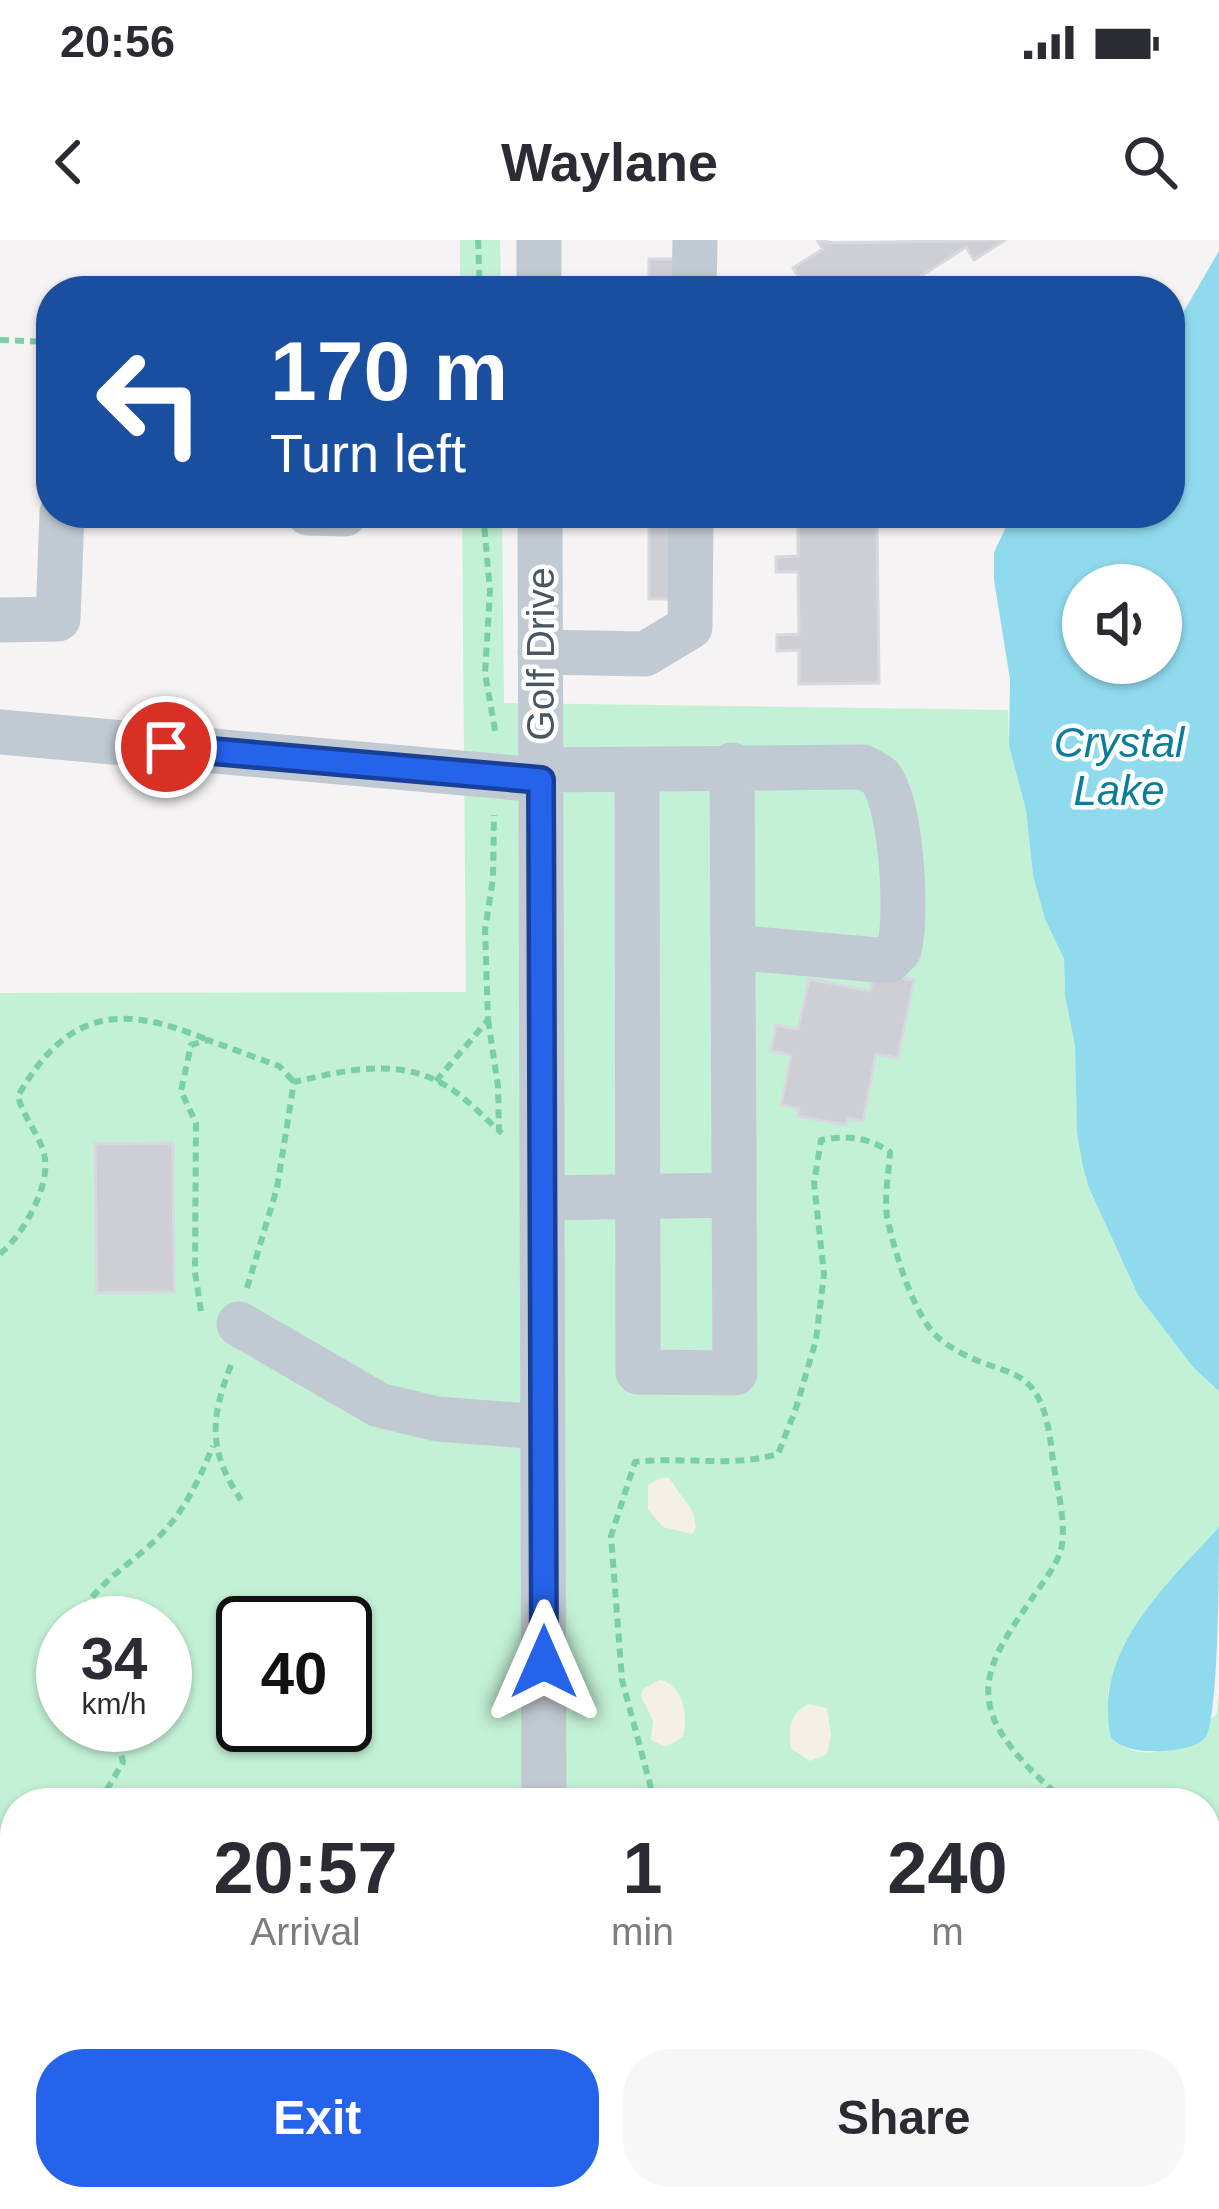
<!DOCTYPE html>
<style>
body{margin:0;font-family:Arial,sans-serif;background:#f7f7f7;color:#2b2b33;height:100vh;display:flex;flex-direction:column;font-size:45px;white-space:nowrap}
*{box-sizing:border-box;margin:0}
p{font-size:39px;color:#7c7c81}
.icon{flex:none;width:66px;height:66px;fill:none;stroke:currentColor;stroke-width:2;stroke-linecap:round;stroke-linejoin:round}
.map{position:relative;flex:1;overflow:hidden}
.drawer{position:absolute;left:0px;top:1548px;width:1221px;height:423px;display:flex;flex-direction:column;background:#fff;border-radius:48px 48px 0 0;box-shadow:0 3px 9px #0004}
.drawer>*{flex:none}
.guide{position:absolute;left:36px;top:36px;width:1149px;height:252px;border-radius:48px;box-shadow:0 3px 9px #0004;background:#1a4fa0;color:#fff;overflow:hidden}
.buttons{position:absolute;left:1062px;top:324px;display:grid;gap:24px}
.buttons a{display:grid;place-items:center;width:120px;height:120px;border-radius:50%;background:#fff;box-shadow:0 3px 9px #0004;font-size:60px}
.speed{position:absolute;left:36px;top:1356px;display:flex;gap:24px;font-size:60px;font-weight:700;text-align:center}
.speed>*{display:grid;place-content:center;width:156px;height:156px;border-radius:50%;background:#fff;box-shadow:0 3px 9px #0004;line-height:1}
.speed small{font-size:30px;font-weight:400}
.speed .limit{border:6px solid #111;border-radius:18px;background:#fff;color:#111}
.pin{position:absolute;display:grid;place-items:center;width:102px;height:102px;color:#fff;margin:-51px;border:6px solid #fff;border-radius:50%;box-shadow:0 3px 12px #0007}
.me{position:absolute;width:132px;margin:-66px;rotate:0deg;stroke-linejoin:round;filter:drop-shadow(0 0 9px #0008)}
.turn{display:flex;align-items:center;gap:42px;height:252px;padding:0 36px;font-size:54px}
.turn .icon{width:156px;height:156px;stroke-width:2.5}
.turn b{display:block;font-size:84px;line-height:102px}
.eta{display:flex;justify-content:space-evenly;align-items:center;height:204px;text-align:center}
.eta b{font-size:72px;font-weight:700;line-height:84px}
.button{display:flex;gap:24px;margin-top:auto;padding:24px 36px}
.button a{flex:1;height:138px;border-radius:48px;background:#2563eb;color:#fff;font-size:48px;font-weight:700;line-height:138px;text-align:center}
.button a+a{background:#f7f7f7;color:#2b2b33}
.status{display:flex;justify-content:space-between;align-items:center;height:84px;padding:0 60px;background:#fff;direction:ltr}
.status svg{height:33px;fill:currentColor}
header{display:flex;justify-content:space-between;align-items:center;height:156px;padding:0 36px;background:#fff;font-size:54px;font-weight:700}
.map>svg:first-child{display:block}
.green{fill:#c3f1d5;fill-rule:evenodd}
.sand{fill:#f5f0e5}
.water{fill:#90daee;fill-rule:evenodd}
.building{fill:#cdcfd5;stroke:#d7d9de;stroke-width:3}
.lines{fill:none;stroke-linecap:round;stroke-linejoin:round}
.path{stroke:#7ad0a6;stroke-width:6;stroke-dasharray:9 6;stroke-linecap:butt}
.minor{stroke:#c1cad2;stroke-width:45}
.route-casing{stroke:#184099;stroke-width:30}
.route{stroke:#2563eb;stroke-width:21}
.labels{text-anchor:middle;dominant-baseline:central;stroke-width:9;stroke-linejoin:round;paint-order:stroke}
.street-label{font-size:39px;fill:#4a5661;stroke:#fff}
.water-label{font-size:42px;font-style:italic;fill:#0c7c9b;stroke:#fff}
</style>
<div class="status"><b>20:56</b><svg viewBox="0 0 49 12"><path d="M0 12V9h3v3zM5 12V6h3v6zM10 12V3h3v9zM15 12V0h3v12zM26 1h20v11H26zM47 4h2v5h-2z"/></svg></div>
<header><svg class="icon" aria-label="back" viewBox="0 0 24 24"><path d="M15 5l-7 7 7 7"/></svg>Waylane<svg class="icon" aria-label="search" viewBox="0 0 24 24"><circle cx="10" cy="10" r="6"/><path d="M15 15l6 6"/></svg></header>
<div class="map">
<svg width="1219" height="1969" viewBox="0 0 1219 1969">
<rect width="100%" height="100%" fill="#f5f3f3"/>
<path class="green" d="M460,0H500L501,51H460Z
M462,273H502L504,463L1008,470L1009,506L1026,570L1033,634L1045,679L1064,719L1065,756L1075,806L1077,893L1089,948L1138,1055L1219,1151V1287L1176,1336L1108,1449L1111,1498C1150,1532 1185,1499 1217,1474L1219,1452V1969H0V753L466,752ZM63,1383H165V1485H63ZM243,1383H345V1485H243ZM15,1563H1206V1956H15Z"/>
<path class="sand" d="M661,1238H669L693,1272L696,1288L692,1294L663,1287L648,1269V1245Z
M660,1440C684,1446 688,1475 683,1497L665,1507L651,1500L653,1480L641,1456L643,1449Z
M808,1464L827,1468L831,1495L827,1514L810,1521L791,1508C788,1488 789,1475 808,1464Z"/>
<path class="water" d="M1219,11V1151L1193,1127L1138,1055L1089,948L1083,927L1077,893L1075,806L1065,756L1064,719L1045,679L1033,635L1026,570L1009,506L1010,439L994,340V312L1013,273H1170V95ZM1083,345H1161V423H1083Z
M1219,1287C1219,1326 1219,1473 1206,1497C1196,1508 1177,1510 1163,1511C1143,1511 1126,1512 1111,1498C1092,1410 1166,1346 1219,1287Z"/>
<path class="building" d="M817,0L834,3L1005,0L974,20L966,7L898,51H808L793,28L823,9Z
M649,19H684V51H649Z
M649,273H684L685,359H649Z
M782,273H863V282H877L879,443L799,444V410L777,411V395L799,394L798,332H776V317L798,316V284H783Z
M874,732L914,740L898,818L876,814L863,881L848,878L846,885L797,876L799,868L781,865L791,815L771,811L776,785L798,789L809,739L870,751Z
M173,903L174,1052L97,1053L95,904Z"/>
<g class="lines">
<path class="path" d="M478,0L480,51
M0,100L51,102
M483,273L490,351L485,433L496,496
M488,780L498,846L499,890
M436,841L488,780L485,690L493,638L494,575
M0,1014C22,996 49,949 45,919C42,897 23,878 18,856C67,770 120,763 208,800
M247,1048L277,948L294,842C343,831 395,817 443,844C465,856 484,878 502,893
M201,1071L195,1032L196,883L181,851L191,805L208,800L279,826L294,842
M231,1125C210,1179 208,1211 241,1260
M77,1383C94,1340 138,1322 167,1288C188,1264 201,1235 213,1206
M99,1563L123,1522L114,1485
M655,1563L622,1440L611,1296L635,1222C684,1216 730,1228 778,1214L796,1168L816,1100L824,1034L814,943L821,900C848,895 867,897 890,912C889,932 884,956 887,976C893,1008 915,1081 941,1100C1001,1146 1041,1109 1052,1213C1055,1241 1066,1276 1062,1304C1060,1323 1041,1344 1031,1360C996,1411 966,1450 1011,1507C1027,1528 1048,1548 1070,1563
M28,1956L33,1969
M1159,1956L1160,1969
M617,1969L619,1956"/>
<path class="minor" d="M539,0V51
M694,51L695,0
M308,273L345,274
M540,273L544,1563
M0,380L58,379L62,273
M540,412L645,414L690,387L691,273
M0,492L541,540
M541,530L863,527C867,529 877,534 880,537C902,564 908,677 899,710L888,721L733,707
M637,531L638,1132L735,1133L732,525
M542,958L734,955
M239,1084L379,1165L437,1179L543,1187
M546,1956V1969"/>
</g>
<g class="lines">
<defs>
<path id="route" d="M166,507L541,540L544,1422"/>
</defs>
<use href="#route" class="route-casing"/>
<use href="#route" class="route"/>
</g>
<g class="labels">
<g class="street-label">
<text transform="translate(540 414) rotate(-90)">Golf Drive</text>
</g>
<g class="water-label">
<text x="1119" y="502">Crystal<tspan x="1119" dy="48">Lake</tspan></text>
</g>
</g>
</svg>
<div class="buttons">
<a><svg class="icon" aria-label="sound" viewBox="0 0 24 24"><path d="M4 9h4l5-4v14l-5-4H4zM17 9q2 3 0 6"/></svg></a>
</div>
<div class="speed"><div>34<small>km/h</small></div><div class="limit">40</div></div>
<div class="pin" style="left:166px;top:507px;background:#d93025"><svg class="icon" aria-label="arrive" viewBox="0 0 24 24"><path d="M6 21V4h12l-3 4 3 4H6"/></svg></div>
<svg class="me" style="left:544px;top:1422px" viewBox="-20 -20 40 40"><path d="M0-17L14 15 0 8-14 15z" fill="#2563eb" stroke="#fff" stroke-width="4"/></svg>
<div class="guide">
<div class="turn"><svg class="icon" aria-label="left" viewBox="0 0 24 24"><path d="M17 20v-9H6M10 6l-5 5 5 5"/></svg><div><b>170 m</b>Turn left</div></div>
</div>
<section class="drawer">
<div class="eta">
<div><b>20:57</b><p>Arrival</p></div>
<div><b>1</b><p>min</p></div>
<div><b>240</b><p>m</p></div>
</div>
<div class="button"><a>Exit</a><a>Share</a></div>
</section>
</div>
